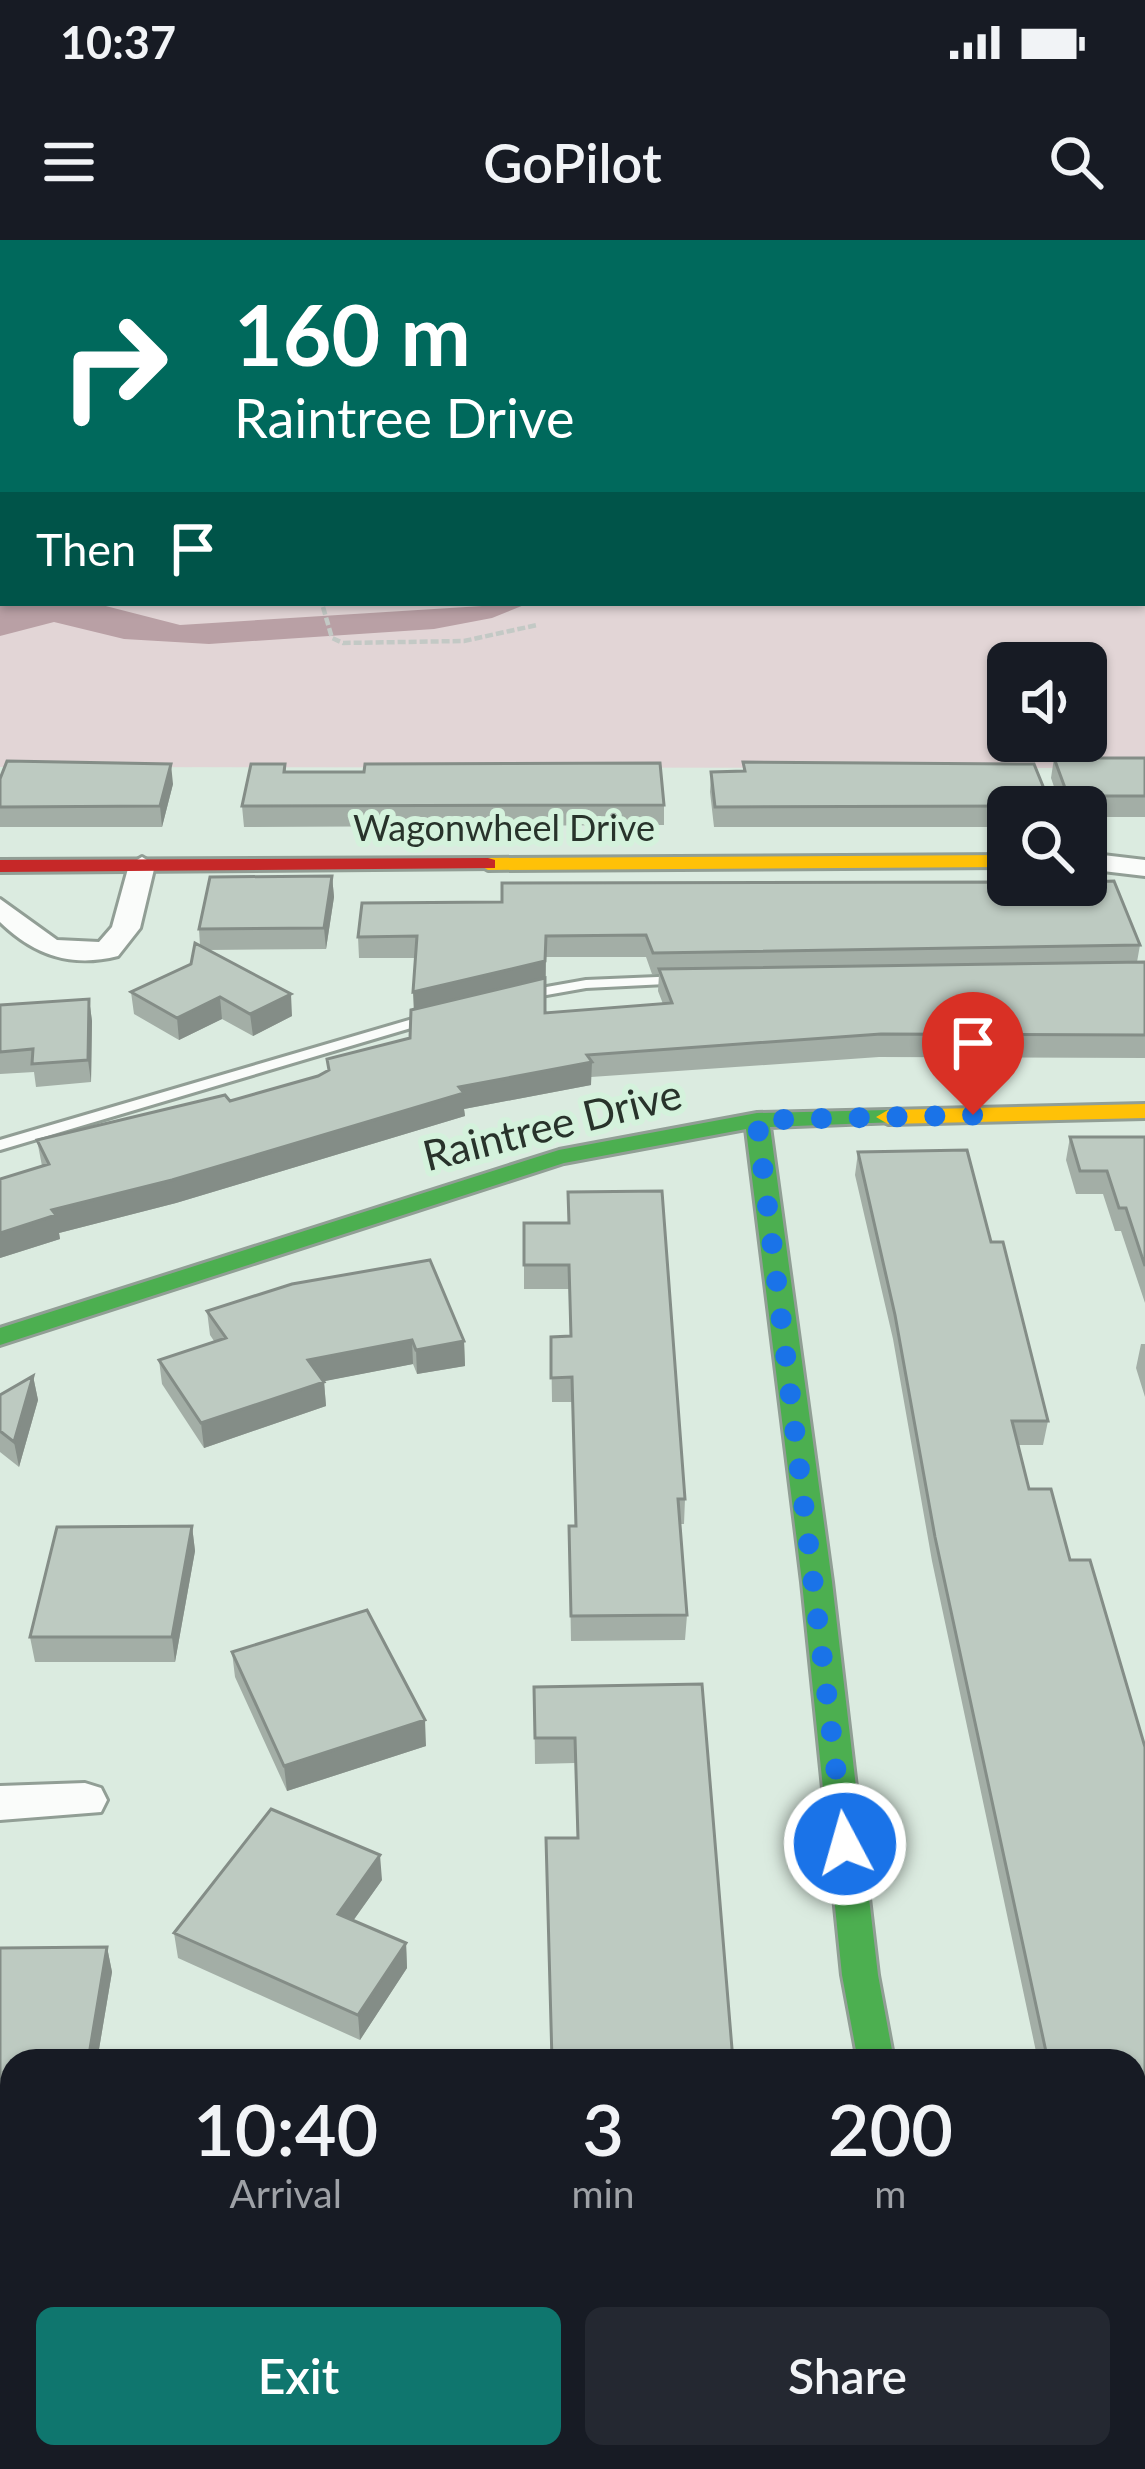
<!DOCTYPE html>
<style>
body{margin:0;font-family:Lato,sans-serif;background:#242831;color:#f1f3f6;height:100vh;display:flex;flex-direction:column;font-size:45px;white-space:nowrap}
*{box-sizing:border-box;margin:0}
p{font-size:39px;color:#9ea1a6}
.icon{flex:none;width:66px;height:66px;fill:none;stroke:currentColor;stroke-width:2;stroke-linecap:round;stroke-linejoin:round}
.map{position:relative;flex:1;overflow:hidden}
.details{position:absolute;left:0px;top:1809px;width:1146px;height:420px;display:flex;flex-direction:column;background:#171b24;border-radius:36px 36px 0 0;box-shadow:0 3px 9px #0004}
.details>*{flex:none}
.banner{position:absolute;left:0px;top:0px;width:1146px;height:366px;box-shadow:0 3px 9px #0004;background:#00695c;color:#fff;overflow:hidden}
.tools{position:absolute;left:987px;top:402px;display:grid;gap:24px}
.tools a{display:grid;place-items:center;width:120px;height:120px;border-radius:18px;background:#171b24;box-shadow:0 3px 9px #0004;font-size:60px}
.pin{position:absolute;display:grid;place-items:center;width:102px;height:102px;color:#fff;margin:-123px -51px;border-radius:50% 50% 50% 0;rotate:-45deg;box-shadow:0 0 12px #0007}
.pin .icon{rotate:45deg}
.me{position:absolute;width:132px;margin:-66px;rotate:354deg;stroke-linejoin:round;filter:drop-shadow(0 0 9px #0008)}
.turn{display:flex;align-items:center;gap:42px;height:252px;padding:0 36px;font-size:54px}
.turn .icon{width:156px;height:156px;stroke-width:2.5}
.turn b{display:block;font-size:84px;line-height:102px}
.then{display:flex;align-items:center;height:114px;padding:0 36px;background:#0003;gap:24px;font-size:45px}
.eta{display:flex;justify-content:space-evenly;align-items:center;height:204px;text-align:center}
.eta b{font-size:72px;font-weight:600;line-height:84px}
.button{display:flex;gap:24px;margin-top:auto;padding:24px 36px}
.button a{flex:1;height:138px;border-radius:18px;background:#0f766e;color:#fff;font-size:48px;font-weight:600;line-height:138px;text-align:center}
.button a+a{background:#242831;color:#f1f3f6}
.status{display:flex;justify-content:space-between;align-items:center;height:84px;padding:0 60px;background:#171b24;direction:ltr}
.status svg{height:33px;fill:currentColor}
header{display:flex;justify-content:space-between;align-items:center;height:156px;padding:0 36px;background:#171b24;font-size:54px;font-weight:600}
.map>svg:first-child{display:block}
.green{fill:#e2d5d6;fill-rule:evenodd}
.water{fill:#b9a0a5}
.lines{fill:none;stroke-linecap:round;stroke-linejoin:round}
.lane-casing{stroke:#919e95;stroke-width:6}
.street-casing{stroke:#919e95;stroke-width:6}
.fast-casing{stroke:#919e95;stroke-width:6}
.slow-casing{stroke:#919e95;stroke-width:6}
.jam-casing{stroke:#919e95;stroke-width:6}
.path-far1{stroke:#c3c9c5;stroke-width:3;stroke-dasharray:6 3;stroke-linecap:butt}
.path{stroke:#c3c9c5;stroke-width:4.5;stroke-dasharray:8 3;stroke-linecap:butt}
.lane{fill:#fafcfa;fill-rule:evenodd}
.street{fill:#fafcfa;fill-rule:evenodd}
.fast{fill:#4caf50;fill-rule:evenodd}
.slow{fill:#ffc107;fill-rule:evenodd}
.jam{fill:#c62828;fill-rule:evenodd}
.wall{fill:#a3aea6;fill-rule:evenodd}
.shaded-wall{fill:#848d87}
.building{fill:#bdcac1;stroke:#848d87;stroke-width:3}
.route{stroke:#1a73e8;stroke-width:21;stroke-dasharray:0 37.8}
.labels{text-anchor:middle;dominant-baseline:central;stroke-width:12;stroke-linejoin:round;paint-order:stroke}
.far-street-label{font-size:36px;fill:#28332b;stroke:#d4f2dc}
.street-label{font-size:42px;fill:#28332b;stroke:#d4f2dc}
</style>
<div class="status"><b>10:37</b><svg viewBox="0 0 49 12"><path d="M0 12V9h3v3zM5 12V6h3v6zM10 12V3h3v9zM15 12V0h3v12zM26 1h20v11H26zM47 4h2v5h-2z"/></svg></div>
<header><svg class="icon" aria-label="menu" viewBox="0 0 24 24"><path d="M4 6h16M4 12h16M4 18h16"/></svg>GoPilot<svg class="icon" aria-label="search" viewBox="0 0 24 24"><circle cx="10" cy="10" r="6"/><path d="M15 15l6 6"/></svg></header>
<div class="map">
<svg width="1145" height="2229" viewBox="0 0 1145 2229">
<rect width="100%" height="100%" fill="#dbebe0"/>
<path class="green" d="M0,0H1145V528L0,527ZM3,3H1143V363H3ZM1008,423H1086V501H1008Z"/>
<path class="water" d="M0,363H94L180,385L529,363L492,378L434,389L209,404L124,399L54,382L0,396Z"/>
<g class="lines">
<defs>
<path id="lane" d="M681,736L688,740L686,743L586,748L524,759L517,755L524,751L586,740Z
M433,773L438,774V780L0,910V900Z"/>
<path id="street" d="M1086,613L1145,620V636L1086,629Z
M142,617L155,625L140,688L118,716C71,728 34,715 0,682V659L57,700L99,702L112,687L129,625Z
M85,1543L101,1548L107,1560L101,1572L0,1580V1546Z
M922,2217H978L981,2229H925Z"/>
<path id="fast" d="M888,870L896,872L900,877L896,882L770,887L832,1342L878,1735L894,1821H858L842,1735L802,1342L746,889L564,923L0,1105V1088L559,910L757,873Z"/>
<path id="slow" d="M1008,615V627L488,630L478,624L488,618Z
M1145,864V878L888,884L876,877L888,870Z"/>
<path id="jam" d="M488,618L495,620V628L0,632V620Z"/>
</defs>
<use href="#lane" class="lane-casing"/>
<use href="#street" class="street-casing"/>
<use href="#fast" class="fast-casing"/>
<use href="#slow" class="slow-casing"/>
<use href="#jam" class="jam-casing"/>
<path class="path-far1" d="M1060,0L1068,3
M425,3L429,0"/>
<path class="path" d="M323,367L332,398L343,403L464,401L537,385"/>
<use href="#lane" class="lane"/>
<use href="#street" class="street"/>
<use href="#fast" class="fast"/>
<use href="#slow" class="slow"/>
<use href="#jam" class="jam"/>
</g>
<path class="wall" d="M1054,518H1145V577H1086V567H1061L1051,538Z
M743,522L1051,566L1008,567V587H714L710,552L711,532L743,531Z
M285,524L286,532L664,565V585L244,587L242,566Z
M0,539L173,544L162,587H0Z
M332,636L334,657L326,709L208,710L292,776L253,796L222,779L179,800L134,774L131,752L191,724L200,706L199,689Z
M362,663L1140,705L1137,722H1145V818L879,817L591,837V845L464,869L465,876L176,963L59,993L60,999L0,1018V939L42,926L37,900L230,861L318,836L410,798L414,770L415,718H359L358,697ZM546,717H646L652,734H659L658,751L663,764L545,773Z
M89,759L92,781L91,842L36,847L34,832L0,834V765Z
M1070,897H1145V1063L1121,991H1115L1103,954H1076L1066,920Z
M858,912L991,1002L1048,1181L1043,1205H1019L1029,1249L1070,1320L1145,1507V2210L1134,2211V1821H1038L932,1321L893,1099L855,935Z
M524,983H569L685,1259L684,1284H680L687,1375L685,1400L571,1401L569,1286H575L572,1162H552L551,1097L570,1096L569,1049H524Z
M207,1071L464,1101L465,1126L417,1134L413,1124L324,1141L326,1166L204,1208L162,1144L159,1120L214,1101L210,1095Z
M1141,1104H1145V1157L1136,1128Z
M33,1136L38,1160L19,1227L0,1212V1155Z
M192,1286L195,1311L175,1422H35L30,1397Z
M232,1412L426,1506L287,1551L235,1437Z
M702,1444L577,1598L575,1523L535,1524L534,1447Z
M382,1640L353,1681L406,1703L407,1728L360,1800L178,1718L174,1693Z
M107,1707L112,1732L97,1821H12V1860L6,1892H0V1708Z
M12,2068V2133L0,2113V2076Z
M564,2217H767V2218L766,2229H565Z"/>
<path class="shaded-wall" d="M171,524L173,544L162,587L160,566Z
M332,636L334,657L326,709L324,688Z
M546,696L545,796L414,774L413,752Z
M291,754L292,776L253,796L250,774Z
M220,757L222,779L179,800L177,778Z
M89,759L92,781L91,842L88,820Z
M592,822L591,845L464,869L465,876L176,963L59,993L60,999L0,1018V993L52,970L459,847Z
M412,1100L413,1124L310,1144L308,1120Z
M464,1101L465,1126L417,1134L416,1110Z
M33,1136L38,1160L19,1227L14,1202Z
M324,1142L326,1166L204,1208L201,1183Z
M192,1286L195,1311L175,1422L172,1397Z
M425,1480L426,1506L287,1551L284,1526Z
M380,1615L382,1640L340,1699L338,1674Z
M406,1703L407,1728L360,1800L358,1775Z
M107,1707L112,1732L97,1821H88Z
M7,1828L12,1847V1860L6,1892L0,1864Z"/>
<path class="building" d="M1054,518H1145V556H1068Z
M7,521L171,524L160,566L0,567V539Z
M743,522L1034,524L1051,566L715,567L711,532L745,531Z
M660,523L664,565L242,566L251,524H285L284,532H364L365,524Z
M332,636L324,688L199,689L210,637Z
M1114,641L1140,705L653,713L646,695L546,696L545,721L413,752L417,696L358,697L362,663L502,662V643L1008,642V645H1086V642Z
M195,703L291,754L250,774L220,757L177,778L131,752L191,724Z
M1145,722V795L881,794L587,815L592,822L459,847L464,853L172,940L52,970L56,975L0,993V939L49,924L37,900L225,855L230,861L318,836L329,830L327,819L410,798L411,770L545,738V773L672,763L659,729Z
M89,759L88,820L32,824L33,809L0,812V765Z
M1070,897H1145V1026L1126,968H1119L1107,931H1080Z
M967,910L991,1002H1003L1048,1181H1012L1029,1249H1051L1070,1320H1090L1145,1507V2187H1134V1821H1048L935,1297L895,1075L858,912Z
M662,951L685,1259H678L687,1375L571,1376L569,1286H576L572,1137L551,1138V1097L571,1096L569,1025H524V983H569L568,952Z
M430,1020L464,1101L416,1110L412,1100L308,1120L324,1142L201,1183L159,1120L226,1098L207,1071L292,1044Z
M33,1136L14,1202L0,1191V1155Z
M192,1286L172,1397H30L57,1287Z
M367,1370L425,1480L284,1526L232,1412Z
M702,1444L733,1821H552L546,1598H578L575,1498H535L534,1447Z
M271,1569L380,1615L338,1674L406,1703L358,1775L174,1693Z
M107,1707L88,1821H12V1828H7L0,1864V1708Z
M12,2068V2120L0,2101V2076Z
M565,2217H767V2218L566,2224Z"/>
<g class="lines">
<path class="route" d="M845,1604L757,880L973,875"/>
</g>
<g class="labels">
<g class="far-street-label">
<text x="504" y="587">Wagonwheel Drive</text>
</g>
<g class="street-label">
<text transform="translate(552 884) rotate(-14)">Raintree Drive</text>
</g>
</g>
</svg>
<div class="tools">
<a><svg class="icon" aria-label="sound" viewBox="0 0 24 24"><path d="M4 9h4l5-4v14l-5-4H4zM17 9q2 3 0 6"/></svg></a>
<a><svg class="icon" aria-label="search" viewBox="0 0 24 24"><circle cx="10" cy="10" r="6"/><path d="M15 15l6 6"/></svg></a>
</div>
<div class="pin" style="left:973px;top:875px;background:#d93025"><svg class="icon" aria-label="arrive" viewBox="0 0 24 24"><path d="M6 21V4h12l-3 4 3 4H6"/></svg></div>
<svg class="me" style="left:845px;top:1604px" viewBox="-20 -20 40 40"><circle r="17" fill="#1a73e8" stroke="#fff" stroke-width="3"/><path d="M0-11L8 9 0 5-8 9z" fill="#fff"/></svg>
<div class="banner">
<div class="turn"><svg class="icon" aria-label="right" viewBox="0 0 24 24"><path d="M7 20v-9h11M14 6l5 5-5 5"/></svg><div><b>160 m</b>Raintree Drive</div></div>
<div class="then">Then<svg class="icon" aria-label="arrive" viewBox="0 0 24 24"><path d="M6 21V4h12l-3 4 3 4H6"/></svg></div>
</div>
<section class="details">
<div class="eta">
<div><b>10:40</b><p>Arrival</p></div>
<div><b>3</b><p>min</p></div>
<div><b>200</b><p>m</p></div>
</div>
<div class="button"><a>Exit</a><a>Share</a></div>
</section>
</div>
